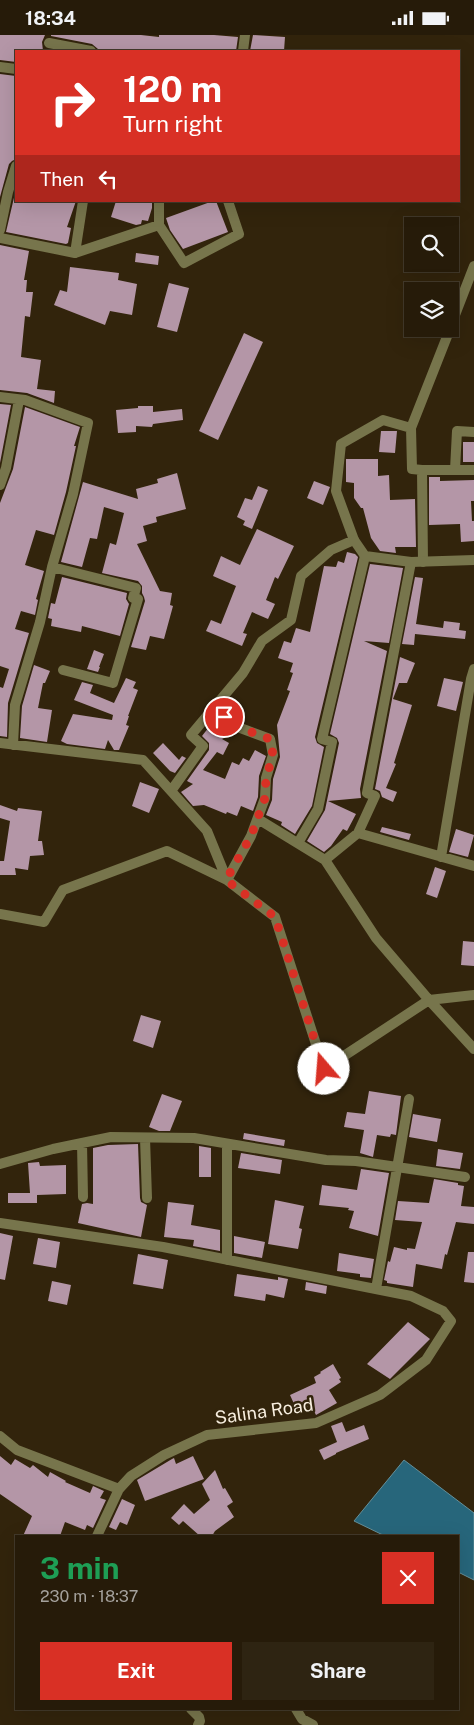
<!DOCTYPE html>
<meta charset="utf-8">
<style>
body{margin:0;font-family:"Public Sans",sans-serif;background:#2e2412;color:#f1f3f6;height:100vh;display:flex;flex-direction:column;font-size:19px;white-space:nowrap}
*{box-sizing:border-box;margin:0}
p{font-size:16px;color:#a4a19c}
.icon{flex:none;width:28px;height:28px;fill:none;stroke:currentColor;stroke-width:2;stroke-linecap:round;stroke-linejoin:round}
.map{position:relative;flex:1;overflow:hidden}
.side{position:absolute;left:15px;top:1500px;width:444px;height:175px;display:flex;flex-direction:column;background:#261b09;border-radius:0px;box-shadow:0 5px 20px #0002,0 0 0 1px #42392a}
.side>*{flex:none}
.top-card{position:absolute;left:15px;top:15px;width:445px;height:152px;border-radius:0px;box-shadow:0 5px 20px #0002,0 0 0 1px #42392a;background:#d93025;color:#fff;overflow:hidden}
.buttons{position:absolute;left:404px;top:182px;display:grid;gap:10px}
.buttons a{display:grid;place-items:center;width:55px;height:55px;border-radius:0px;background:#261b09;box-shadow:0 5px 20px #0002,0 0 0 1px #42392a;font-size:25px}
.pin{position:absolute;display:grid;place-items:center;width:42px;height:42px;color:#fff;margin:-21px;border:2px solid #fff;border-radius:50%;box-shadow:0 1px 5px #0007}
.me{position:absolute;width:55px;margin:-28px;rotate:342deg;stroke-linejoin:round;filter:drop-shadow(0 0 4px #0008)}
.turn{display:flex;align-items:center;gap:18px;height:105px;padding:0 25px;font-size:22px}
.turn .icon{width:65px;height:65px;stroke-width:2.5}
.turn b{display:block;font-size:35px;line-height:42px}
.then{display:flex;align-items:center;height:48px;padding:0 25px;background:#0003;gap:10px;font-size:19px}
.round{display:grid;place-items:center;flex:none;width:52px;height:52px;border-radius:0px;background:#2e2412}
.headline{display:flex;align-items:center;justify-content:space-between;height:85px;padding:0 25px}
h1{font-size:30px;font-weight:700;line-height:38px;color:#1e9e55}
.primary-button{display:flex;gap:10px;margin-top:auto;padding:10px 25px}
.primary-button a{flex:1;height:58px;border-radius:0px;background:#d93025;color:#fff;font-size:20px;font-weight:700;line-height:58px;text-align:center}
.primary-button a+a{background:#2e2412;color:#f1f3f6}
.status{display:flex;justify-content:space-between;align-items:center;height:35px;padding:0 25px;background:#261b09;direction:ltr}
.status svg{height:14px;fill:currentColor}
.map>svg:first-child{display:block}
.water{fill:#27667b;stroke:#658f99}
.building{fill:#b496a7}
.lines{fill:none;stroke-linecap:round;stroke-linejoin:round}
.minor{stroke:#77754c;stroke-width:10}
.tertiary{stroke:#77754c;stroke-width:10}
.route{stroke:#d93025;stroke-width:9;stroke-dasharray:0 16.2}
.labels{text-anchor:middle;dominant-baseline:central;stroke-width:5;stroke-linejoin:round;paint-order:stroke}
.street-label{font-size:18px;fill:#f7eedf;stroke:#32240c}
</style>
<div class="status"><b>18:34</b><svg viewBox="0 0 49 12"><path d="M0 12V9h3v3zM5 12V6h3v6zM10 12V3h3v9zM15 12V0h3v12zM26 1h20v11H26zM47 4h2v5h-2z"/></svg></div>
<div class="map">
<svg width="474" height="1690" viewBox="0 0 474 1690">
<rect width="100%" height="100%" fill="#32240c"/>
<path class="water" d="M404,1425L474,1478V1545L458,1537V1501H385L354,1486Z"/>
<path class="building" d="M0,0H45L42,7L43,16H16V27L0,25Z
M51,0H141L159,2V0H214L238,2L236,16H113L98,14L92,9L51,1Z
M253,0L285,2L284,16H250Z
M0,39L16,41V124L12,126L9,129L0,162Z
M16,154V166H76L67,192L71,193L68,208L66,209L6,197Z
M116,166H152V173L148,186L142,185L141,189L136,190L111,182Z
M213,166H216L228,197L183,214L170,195L166,183Z
M0,210L29,216L24,245H27L26,257H33L30,282L25,281L21,322L41,325L37,354L55,356L54,368L27,358L0,355Z
M136,218L159,221L158,230L135,227Z
M70,232L119,238L118,245L137,249L132,280L110,276L105,290L54,270L60,255L67,257Z
M169,248L189,253L177,297L157,292Z
M244,298L263,307L218,405L199,396Z
M0,369L11,370L0,428Z
M138,371H153V377L182,374L183,385L153,389L152,392L136,391V397L118,398L116,375L138,373Z
M25,372L80,392L74,411H76L66,457L54,500L36,495L25,530L44,536L36,564L38,565L35,580L21,576L15,594L29,598L8,668L7,702L0,701V652L3,653L9,634L0,631V468L13,434Z
M381,396H397L395,418L379,417Z
M463,407H474V427H463Z
M346,424H378V441L389,440L390,465L415,464L416,512H395L396,518L380,516L371,503L363,473H361L354,463V448L346,447Z
M177,438L186,474L156,482L157,487L143,491L147,506L137,509L160,556L172,558L170,570L173,571L164,604L150,601L146,615L131,612L145,566L144,562L142,558V551L138,546L102,538L110,508L116,510L124,478L104,472L97,504L90,503L82,532L61,527L83,447L138,464L136,454L158,448L157,444Z
M429,442H440V446L474,445V466H471L472,486H474V506L461,507L460,489L429,490Z
M314,446L330,452L323,470L307,463Z
M258,451L268,455L252,494L243,490L245,486L237,482L245,463L252,465Z
M257,494L294,511L278,544L275,542L266,565L275,569L268,584L252,577L243,598L247,599L242,611L206,596L211,585L221,589L236,551L213,541L221,521L240,530Z
M347,517L355,519L358,522L315,702L317,708L324,712L312,771L295,799L281,790L282,787L266,780L272,765L273,744L280,722L277,690L290,656L287,655L293,638L290,637L293,628L278,623L284,606L291,608L296,593L310,597L324,531L336,532L338,526L344,528Z
M370,529L403,533L389,608L364,606L387,616L360,754L361,763L328,766L356,779L347,796L343,794L331,811L324,817L307,806L325,775L339,708L337,703L330,699Z
M62,542L127,558L126,564L129,569L120,601L82,591L81,597L51,591L52,584L48,583L51,568L55,569Z
M415,542L423,543L416,589L443,593L444,586L460,588L459,595L466,596L465,604L415,599L414,610L402,609Z
M94,615L104,619L99,632H100L98,637L87,634Z
M400,622L415,628L407,648H399L393,664L412,670L394,728L396,729L386,753L397,757L393,767L382,762L380,756L375,754Z
M34,630L50,636L45,648H43L38,673L52,675L47,707L20,703L22,671Z
M126,643L136,647L133,653L138,655L128,681H129L126,690L129,691L119,715H114L108,705L105,714L67,709L61,706L73,679L112,685L113,680L74,665L82,647L93,650L90,658L114,668Z
M444,643L463,647L456,676L437,671Z
M209,692L224,703L222,704L229,708L223,720L217,717L203,735L225,744L232,727L239,730L243,723L249,726L255,715L266,721L259,741L258,762L253,776L241,771L237,781L227,777L226,779L204,770L193,771L181,757L193,749L187,746L209,715V708L202,701Z
M163,708L179,725L182,721L186,723L175,738L170,736L153,718Z
M140,747L159,754L149,778L132,771Z
M0,770L17,776L18,773L42,776L38,806H42L44,820L30,821L28,835L15,833L16,840H0V826H4L10,786L0,783Z
M382,792L411,799L409,805L380,797Z
M456,794L474,800L468,822L449,817Z
M435,832L446,836L437,863L426,859Z
M463,906L474,907V931L461,930Z
M141,980L161,986L153,1013L133,1006Z
M369,1056L401,1061L396,1100L391,1099L390,1102L377,1100L373,1122L360,1118L364,1095L344,1092L347,1077L365,1079Z
M162,1059L182,1066L170,1096H159L149,1092Z
M413,1079L441,1084L437,1107L409,1102Z
M244,1098L285,1105L284,1111L243,1104Z
M138,1109L140,1163L141,1167L147,1170L141,1202L78,1188L82,1169L87,1168L93,1169V1113L108,1110Z
M199,1111L211,1113V1142H199Z
M438,1114L463,1118L460,1134L436,1131Z
M241,1118L282,1125L280,1139L238,1133Z
M39,1127L40,1131L66,1130V1159L37,1160V1168H8V1158H30L28,1128Z
M361,1134L389,1138L378,1201L349,1193L354,1176L348,1175L349,1173L319,1170L322,1150L357,1155Z
M434,1144L458,1148V1150L464,1151L461,1171L474,1172V1189L456,1187L447,1220L445,1219L442,1234L416,1229L413,1252L387,1248V1246L384,1245L388,1226L390,1227L394,1212L407,1215V1213L415,1214L422,1187L395,1185L398,1166L429,1168Z
M275,1165L304,1171L299,1193L302,1194L298,1214L268,1209Z
M168,1167L194,1170L191,1190L220,1195V1216L193,1211L194,1205L164,1202Z
M0,1198L13,1201L5,1245L0,1244Z
M234,1201L265,1207L262,1223L234,1218Z
M38,1203L60,1207L56,1233L33,1229Z
M468,1217H474V1248L464,1247Z
M339,1218L374,1224L371,1243L360,1242V1239L337,1236Z
M138,1219L168,1225L163,1254L133,1249Z
M237,1239L278,1245V1242L288,1244L284,1263L266,1259L265,1266L234,1261Z
M52,1246L71,1250L67,1270L48,1266Z
M306,1247L327,1251L326,1259L305,1255Z
M408,1287L430,1304L390,1344L367,1329Z
M333,1329L341,1343L339,1344L341,1347L329,1355L337,1368L316,1380L313,1374L299,1380L290,1360L316,1348L314,1342L321,1338L320,1337Z
M342,1387L346,1397L364,1390L369,1404L336,1418V1419L324,1425L319,1415L337,1407L331,1391Z
M0,1421L11,1430L15,1424L30,1433L33,1430L48,1442L50,1437L66,1446L65,1447L90,1458L93,1451L104,1456L100,1463L106,1465L93,1493L87,1490L85,1495L65,1487L60,1501H23L32,1481L0,1459Z
M193,1421L204,1444L145,1466L137,1445L172,1424L174,1423L176,1429Z
M215,1435L223,1454L225,1453L233,1467L227,1471L234,1482L215,1496L212,1501H200L183,1486L179,1490L171,1483L184,1469L194,1479L210,1465L202,1449Z
M122,1464L135,1470L127,1490L120,1487L116,1495L109,1492Z"/>
<g class="lines">
<path class="minor" d="M49,8L91,16
M243,16L245,0
M0,32L16,34
M159,190L184,228L239,199L228,166
M0,195L8,157L16,131
M0,203L75,218L83,166
M75,218L159,190V166
M450,293L474,231
M0,362L25,365L88,388L73,459L52,532L40,587L15,670L13,710
M422,435H474
M455,435L457,396L474,397
M0,450L6,433L19,365
M423,527L422,435L412,434L411,393L450,294
M52,532L136,553L133,563L138,564L113,648L63,635
M214,672L235,691L270,704L273,720L266,743L265,763L251,801L227,845
M0,708L143,725L207,796L227,845
M171,756L203,711L191,700L243,638L262,606L291,585L301,541L331,515L354,505L336,456L341,409L383,385L411,393
M258,784L325,825L376,903L429,965L474,1014
M358,798L375,761L367,758L411,527
M298,808L318,774L332,707L322,704L365,521
M441,822L471,644L474,634
M325,825L358,798L474,831
M0,879L44,887L63,855L167,816L227,845L275,882L324,1034L429,965L474,960
M145,1103L147,1163
M82,1108L83,1162
M0,1129L53,1114L111,1102L194,1103L326,1125L356,1126L465,1142
M0,1188L163,1212L411,1261L443,1276L451,1286L426,1325L380,1360L316,1388L207,1400L164,1420L131,1441L119,1454L97,1501
M227,1225V1109
M376,1254L409,1064
M0,1401L17,1415L119,1454
M191,1674L199,1682L200,1686L198,1690
M296,1674L302,1684L313,1690"/>
<path class="tertiary" d="M354,505L365,521L411,527L474,525"/>
</g>
<g class="lines">
<path class="route" d="M224,682L235,691L270,704L273,720L266,743L265,763L251,801L226,845L275,882L324,1034"/>
</g>
<g class="labels">
<g class="street-label">
<text transform="translate(264 1376) rotate(-8)">Salina Road</text>
</g>
</g>
</svg>
<div class="buttons">
<a><svg class="icon" aria-label="search" viewBox="0 0 24 24"><circle cx="10" cy="10" r="6"/><path d="M15 15l6 6"/></svg></a>
<a><svg class="icon" aria-label="layers" viewBox="0 0 24 24"><path d="M12 4l9 5-9 5-9-5zM3 14l9 5 9-5"/></svg></a>
</div>
<div class="pin" style="left:224px;top:682px;background:#d93025"><svg class="icon" aria-label="arrive" viewBox="0 0 24 24"><path d="M6 21V4h12l-3 4 3 4H6"/></svg></div>
<svg class="me" style="left:324px;top:1034px" viewBox="-20 -20 40 40"><circle r="19" fill="#fff"/><path d="M0-13L10 11 0 6-10 11z" fill="#d93025"/></svg>
<div class="top-card">
<div class="turn"><svg class="icon" aria-label="right" viewBox="0 0 24 24"><path d="M7 20v-9h11M14 6l5 5-5 5"/></svg><div><b>120 m</b>Turn right</div></div>
<div class="then">Then<svg class="icon" aria-label="left" viewBox="0 0 24 24"><path d="M17 20v-9H6M10 6l-5 5 5 5"/></svg></div>
</div>
<section class="side">
<div class="headline"><div><h1>3 min</h1><p>230 m · 18:37</p></div><a class="round" style="background:#d93025;color:#fff"><svg class="icon" aria-label="close" viewBox="0 0 24 24"><path d="M6 6l12 12M18 6L6 18"/></svg></a></div>
<div class="primary-button"><a>Exit</a><a>Share</a></div>
</section>
</div>
